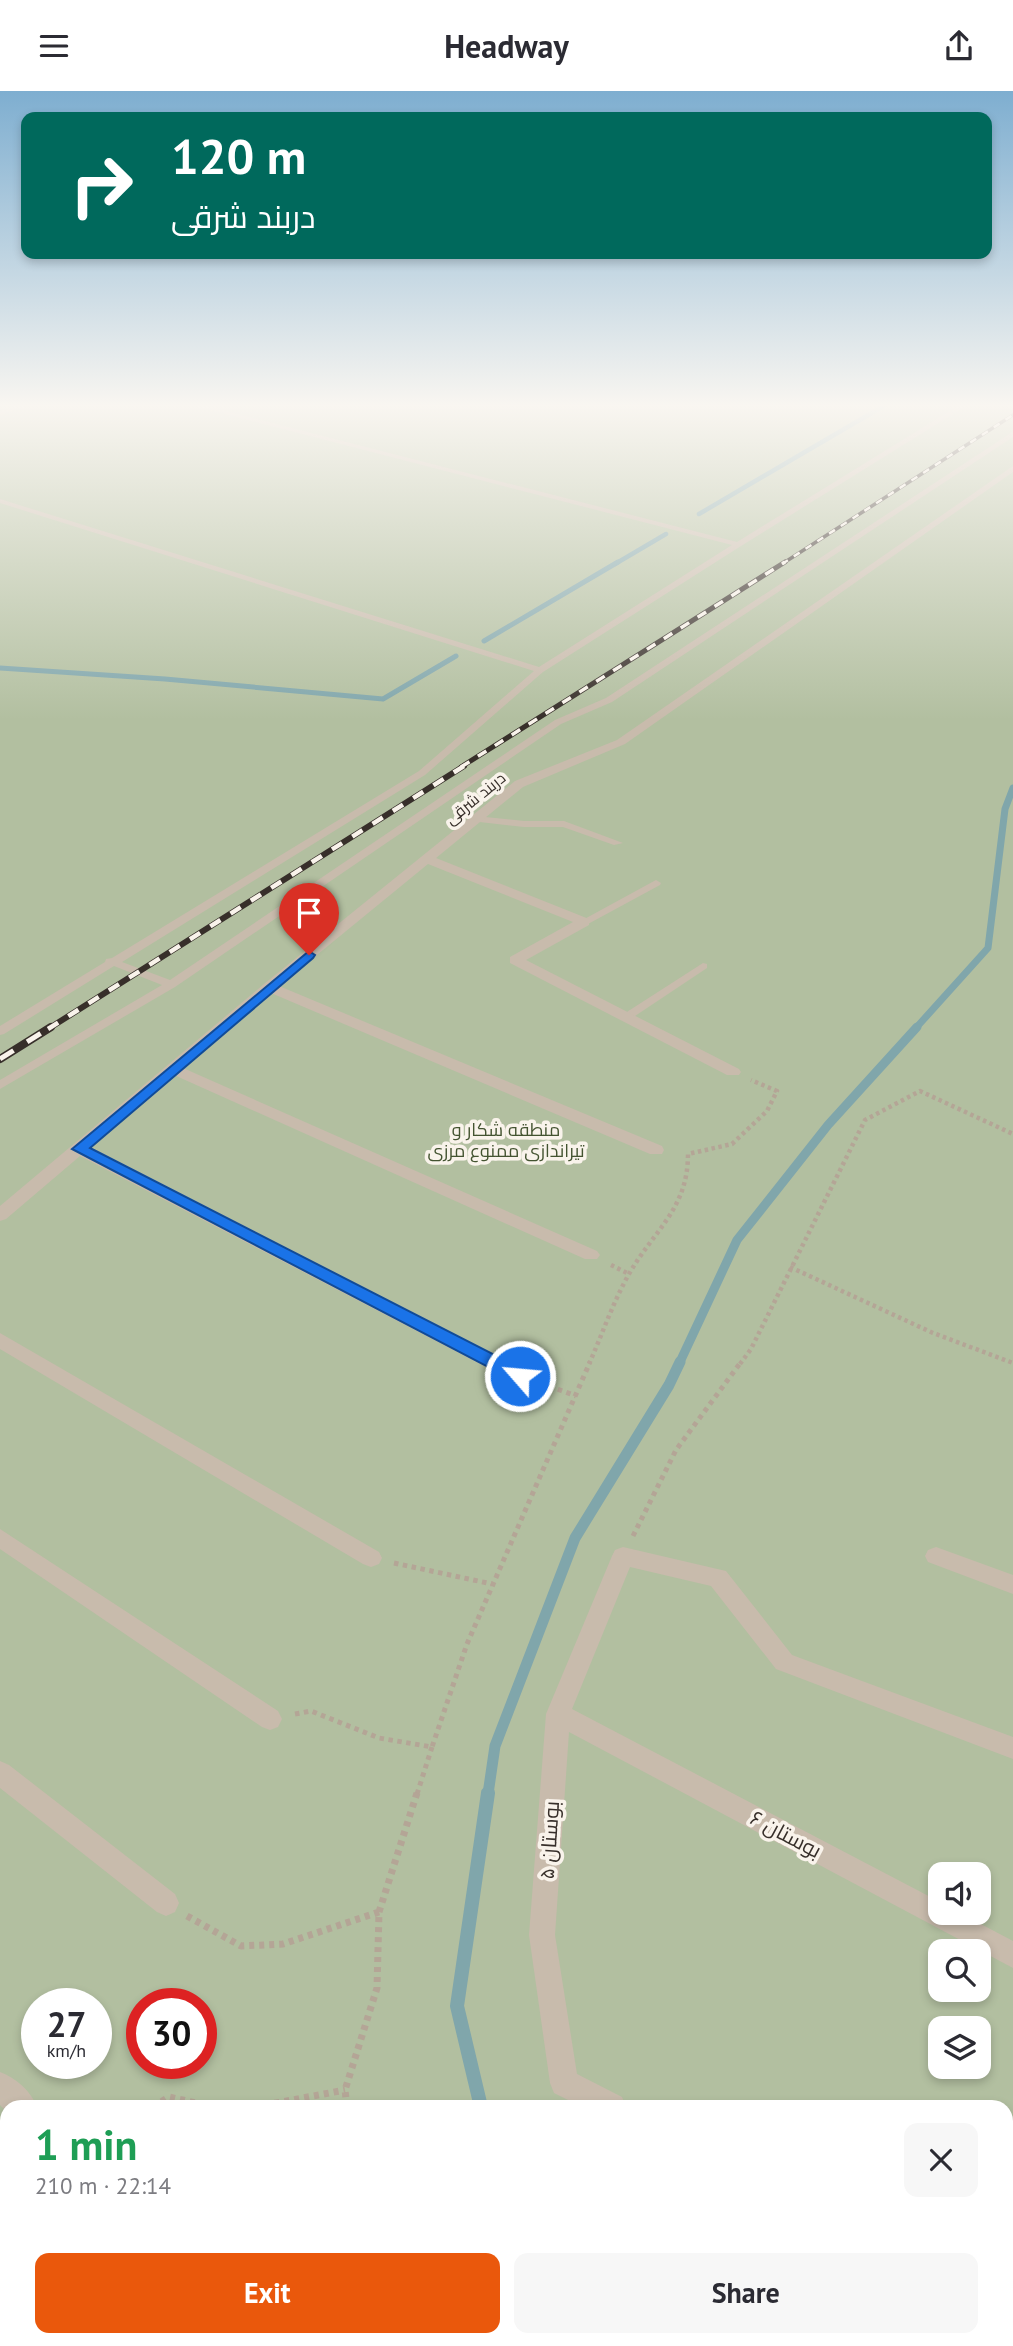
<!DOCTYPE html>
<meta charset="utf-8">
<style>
body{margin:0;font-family:"PT Sans",Cairo,sans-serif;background:#f7f7f7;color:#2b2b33;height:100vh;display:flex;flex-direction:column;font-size:26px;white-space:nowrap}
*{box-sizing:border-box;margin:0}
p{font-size:23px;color:#7c7c81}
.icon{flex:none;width:38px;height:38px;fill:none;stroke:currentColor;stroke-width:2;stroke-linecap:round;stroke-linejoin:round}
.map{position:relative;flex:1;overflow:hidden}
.sheet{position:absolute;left:0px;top:2009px;width:1013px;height:247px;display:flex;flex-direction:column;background:#fff;border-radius:21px 21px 0 0;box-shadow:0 4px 10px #0003}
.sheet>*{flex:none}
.top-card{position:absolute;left:21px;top:21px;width:971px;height:147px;border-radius:14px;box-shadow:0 4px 10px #0003;background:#00695c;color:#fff;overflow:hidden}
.controls{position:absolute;left:928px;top:1771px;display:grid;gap:14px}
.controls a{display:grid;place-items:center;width:63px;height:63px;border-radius:14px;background:#fff;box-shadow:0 4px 10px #0003;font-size:35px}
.speed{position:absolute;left:21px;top:1897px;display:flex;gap:14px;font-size:35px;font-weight:700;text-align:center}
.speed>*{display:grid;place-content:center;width:91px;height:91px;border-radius:50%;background:#fff;box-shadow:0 4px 10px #0003;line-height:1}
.speed small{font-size:18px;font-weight:400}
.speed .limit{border:10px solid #d22;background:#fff;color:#111}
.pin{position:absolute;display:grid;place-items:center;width:60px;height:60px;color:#fff;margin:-72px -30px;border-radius:50% 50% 50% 0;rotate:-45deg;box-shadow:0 0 7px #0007}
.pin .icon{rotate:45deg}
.me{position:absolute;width:77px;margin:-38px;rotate:297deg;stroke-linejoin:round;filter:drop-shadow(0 0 5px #0008)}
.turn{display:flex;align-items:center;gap:24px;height:147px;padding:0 35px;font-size:32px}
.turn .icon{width:91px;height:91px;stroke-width:2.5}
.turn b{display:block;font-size:49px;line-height:60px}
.round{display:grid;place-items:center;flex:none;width:74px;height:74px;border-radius:14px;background:#f7f7f7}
.summary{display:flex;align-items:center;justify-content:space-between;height:119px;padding:0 35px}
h1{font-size:42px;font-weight:700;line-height:52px;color:#1e9e55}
.button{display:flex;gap:14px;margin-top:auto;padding:14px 35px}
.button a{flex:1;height:80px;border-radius:14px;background:#ea580c;color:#fff;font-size:28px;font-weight:700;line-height:80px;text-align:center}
.button a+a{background:#f7f7f7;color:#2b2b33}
header{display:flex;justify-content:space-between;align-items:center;height:91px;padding:0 35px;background:#fff;font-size:32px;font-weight:700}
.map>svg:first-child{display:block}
.green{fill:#b2bfa0;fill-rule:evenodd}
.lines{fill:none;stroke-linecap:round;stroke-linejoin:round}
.stream-far5{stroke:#80a6ab;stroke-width:4.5}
.stream-far4{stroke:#80a6ab;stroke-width:5}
.stream-far3{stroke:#80a6ab;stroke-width:7}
.stream-far2{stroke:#80a6ab;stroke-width:9}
.stream-far1{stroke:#80a6ab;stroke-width:11}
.stream{stroke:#80a6ab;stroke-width:14}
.path-far2{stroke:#b4a596;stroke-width:4.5;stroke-dasharray:3.5 3.5;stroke-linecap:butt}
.path-far1{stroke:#b4a596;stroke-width:5;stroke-dasharray:4.5 4.5;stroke-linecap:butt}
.path{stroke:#b4a596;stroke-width:7;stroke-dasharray:5 5;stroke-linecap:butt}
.lane{fill:#c8bbac;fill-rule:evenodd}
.street{fill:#c8bbac;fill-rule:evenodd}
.rail-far3-casing{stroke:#372f2a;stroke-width:3.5}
.rail-far2-casing{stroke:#372f2a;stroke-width:5}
.rail-far1-casing{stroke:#372f2a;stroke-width:6}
.rail-casing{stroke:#372f2a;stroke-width:8}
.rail-far3{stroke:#f9f3eb;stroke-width:2.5;stroke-dasharray:7;stroke-linecap:butt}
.rail-far2{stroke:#f9f3eb;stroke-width:3.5;stroke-dasharray:10;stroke-linecap:butt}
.rail-far1{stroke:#f9f3eb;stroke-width:4.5;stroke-dasharray:12;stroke-linecap:butt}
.rail{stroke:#f9f3eb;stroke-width:5;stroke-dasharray:16;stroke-linecap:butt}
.route{fill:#1a73e8;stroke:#114b97;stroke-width:2}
.labels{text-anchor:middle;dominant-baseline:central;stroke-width:7;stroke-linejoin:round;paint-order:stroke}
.far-street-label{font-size:16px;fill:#372f2a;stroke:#f9f3eb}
.park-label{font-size:18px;fill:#435330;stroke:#f9f3eb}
.near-street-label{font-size:21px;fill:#372f2a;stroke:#f9f3eb}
</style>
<header><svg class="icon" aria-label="menu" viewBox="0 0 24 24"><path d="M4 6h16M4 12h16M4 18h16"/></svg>Headway<svg class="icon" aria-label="share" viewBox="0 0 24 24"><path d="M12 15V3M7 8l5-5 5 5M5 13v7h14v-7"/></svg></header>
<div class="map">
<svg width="1013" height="2255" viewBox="0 0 1013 2255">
<rect width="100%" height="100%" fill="#f1eadf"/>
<path class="green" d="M0,313H1013V2255H0ZM940,1783H978V1822H940ZM940,1860H978V1899H940ZM37,1913H96V1972H37ZM142,1913H201V1972H142ZM940,1937H978V1976H940ZM7,2016H1006V2249H7Z"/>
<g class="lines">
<path class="stream-far5" d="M699,423L887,313
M615,473L666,443"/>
<path class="stream-far4" d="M484,550L618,471
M0,577L165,588L383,608L456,565"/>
<path class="stream-far3" d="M915,938L988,857L1005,718L1013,697"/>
<path class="stream-far2" d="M679,1273L737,1149L828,1034L917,936"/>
<path class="stream-far1" d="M488,1703L495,1655L575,1447L669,1294L680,1271"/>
<path class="stream" d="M481,2016L457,1915L488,1702
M522,2249L523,2255"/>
<path class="path-far2" d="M611,1174L629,1183
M790,1176L933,1242L1013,1272
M589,1273C602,1244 613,1211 629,1183C654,1139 688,1118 688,1063L732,1053L767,1020L777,1000L751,989
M740,1273L751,1258L865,1029L920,1000L1013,1043"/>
<path class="path-far1" d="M541,1292L576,1305
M633,1445L676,1359L741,1271
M394,1472L492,1493
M295,1623L311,1620L379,1647L432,1656L467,1553L590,1271
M417,1703L432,1656"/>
<path class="path" d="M187,1825L241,1855L283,1853L379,1821
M153,2016L169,2006L214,2016
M255,2016L345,1999
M347,2016L345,1999L377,1897L379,1821L417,1702
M26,2249V2255
M386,2249L387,2255
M633,2249L634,2255"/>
<path class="lane" d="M23,313H34L0,324V320Z
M186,313H198L737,451L961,313H969L741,455L543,581L425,684L122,871L170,889L555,629L606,607L1011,342L1013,341V346L612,611L561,633L175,896L0,998V989L162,894L114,875L4,943L0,944V935L105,871L106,868L112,867L419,680L534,580L0,412V408L539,576L732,454Z
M475,725L524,730H564L623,752L614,754L563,736H524L471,730V726Z
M656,789L661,792L660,794L588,833H580L579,831Z
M703,872L707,873V877L629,929H621L619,926Z"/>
<path class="street" d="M1013,375V381L625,653L523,696L436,767L589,828V834L526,869L739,978L741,981L739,984H727L510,872V866L573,831L428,773L279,895L662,1055L664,1059L662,1063H650L271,902L183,977L597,1160L600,1164L597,1168H585L174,984L90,1056L527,1280L530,1285L527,1290L520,1292L513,1290L80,1065L6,1128L0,1130V1115L264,893L515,690L617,649Z
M0,1242L379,1461L382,1467L379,1473L371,1476L363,1473L0,1258Z
M0,1438L278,1620L282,1628L278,1636L270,1639L262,1636L0,1458Z
M623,1456L726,1480L792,1564L1013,1646V1668L776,1578L711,1495L630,1476L572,1618L940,1811V1822H960L1013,1850V1877L569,1641L555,1844L577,1983L622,2006L626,2016H582L554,2002L550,1992L529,1844L546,1623L612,1465L615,1459Z
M936,1456L1013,1484V1503L928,1471L925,1465L928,1459Z
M0,1670L9,1674L175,1803L179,1812L175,1821L166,1825L157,1821L0,1697Z
M0,1981C16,1987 31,2000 37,2016H7V2021L0,2014Z
M1006,2195L1013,2198V2230L1006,2227Z"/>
<defs>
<path id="rail-far3" d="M782,473L1013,324"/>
<path id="rail-far2" d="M461,676L785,471"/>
<path id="rail-far1" d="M48,938L464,675"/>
<path id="rail" d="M0,968L51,936"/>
</defs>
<use href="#rail-far3" class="rail-far3-casing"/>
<use href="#rail-far2" class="rail-far2-casing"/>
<use href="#rail-far1" class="rail-far1-casing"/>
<use href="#rail" class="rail-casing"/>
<use href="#rail-far3" class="rail-far3"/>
<use href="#rail-far2" class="rail-far2"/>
<use href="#rail-far1" class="rail-far1"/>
<use href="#rail" class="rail"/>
</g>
<linearGradient id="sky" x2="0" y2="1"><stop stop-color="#7eaed0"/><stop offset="0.5" stop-color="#f9f6f1"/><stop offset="1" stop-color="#f9f6f1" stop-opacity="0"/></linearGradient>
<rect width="1013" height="629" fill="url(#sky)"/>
<path class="route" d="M309,860L315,864L313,867L90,1057L526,1280L528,1285L526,1289H513L72,1058Z"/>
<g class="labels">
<g class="far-street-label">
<text transform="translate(475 707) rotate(-39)">دربند شرقی</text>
</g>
<g class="park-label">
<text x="506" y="1038">منطقه شکار و<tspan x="506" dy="21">تیراندازی ممنوع مرزی</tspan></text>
</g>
<g class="near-street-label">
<text transform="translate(786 1743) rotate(28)">بوستان ۶</text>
<text transform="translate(549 1749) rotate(-86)">بوستان ۵</text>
</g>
</g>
</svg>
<div class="controls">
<a><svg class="icon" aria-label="sound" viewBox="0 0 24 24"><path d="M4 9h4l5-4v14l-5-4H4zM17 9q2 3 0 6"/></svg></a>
<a><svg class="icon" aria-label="search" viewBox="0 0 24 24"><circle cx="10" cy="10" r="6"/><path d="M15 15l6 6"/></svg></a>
<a><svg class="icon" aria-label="layers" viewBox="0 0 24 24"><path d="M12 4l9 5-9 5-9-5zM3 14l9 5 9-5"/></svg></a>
</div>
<div class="speed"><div>27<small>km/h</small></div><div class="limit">30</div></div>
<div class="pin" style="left:309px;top:864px;background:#d93025"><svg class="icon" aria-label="arrive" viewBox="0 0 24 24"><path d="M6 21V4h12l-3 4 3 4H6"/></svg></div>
<svg class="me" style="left:520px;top:1285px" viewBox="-20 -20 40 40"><circle r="17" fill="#1a73e8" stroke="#fff" stroke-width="3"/><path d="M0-11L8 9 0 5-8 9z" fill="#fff"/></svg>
<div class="top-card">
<div class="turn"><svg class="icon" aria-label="right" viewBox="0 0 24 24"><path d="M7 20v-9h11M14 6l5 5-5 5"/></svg><div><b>120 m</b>دربند شرقی</div></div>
</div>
<section class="sheet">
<div class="summary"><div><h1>1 min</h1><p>210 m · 22:14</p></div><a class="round"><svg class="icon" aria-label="close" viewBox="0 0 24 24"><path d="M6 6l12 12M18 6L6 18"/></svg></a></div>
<div class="button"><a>Exit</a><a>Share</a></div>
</section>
</div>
